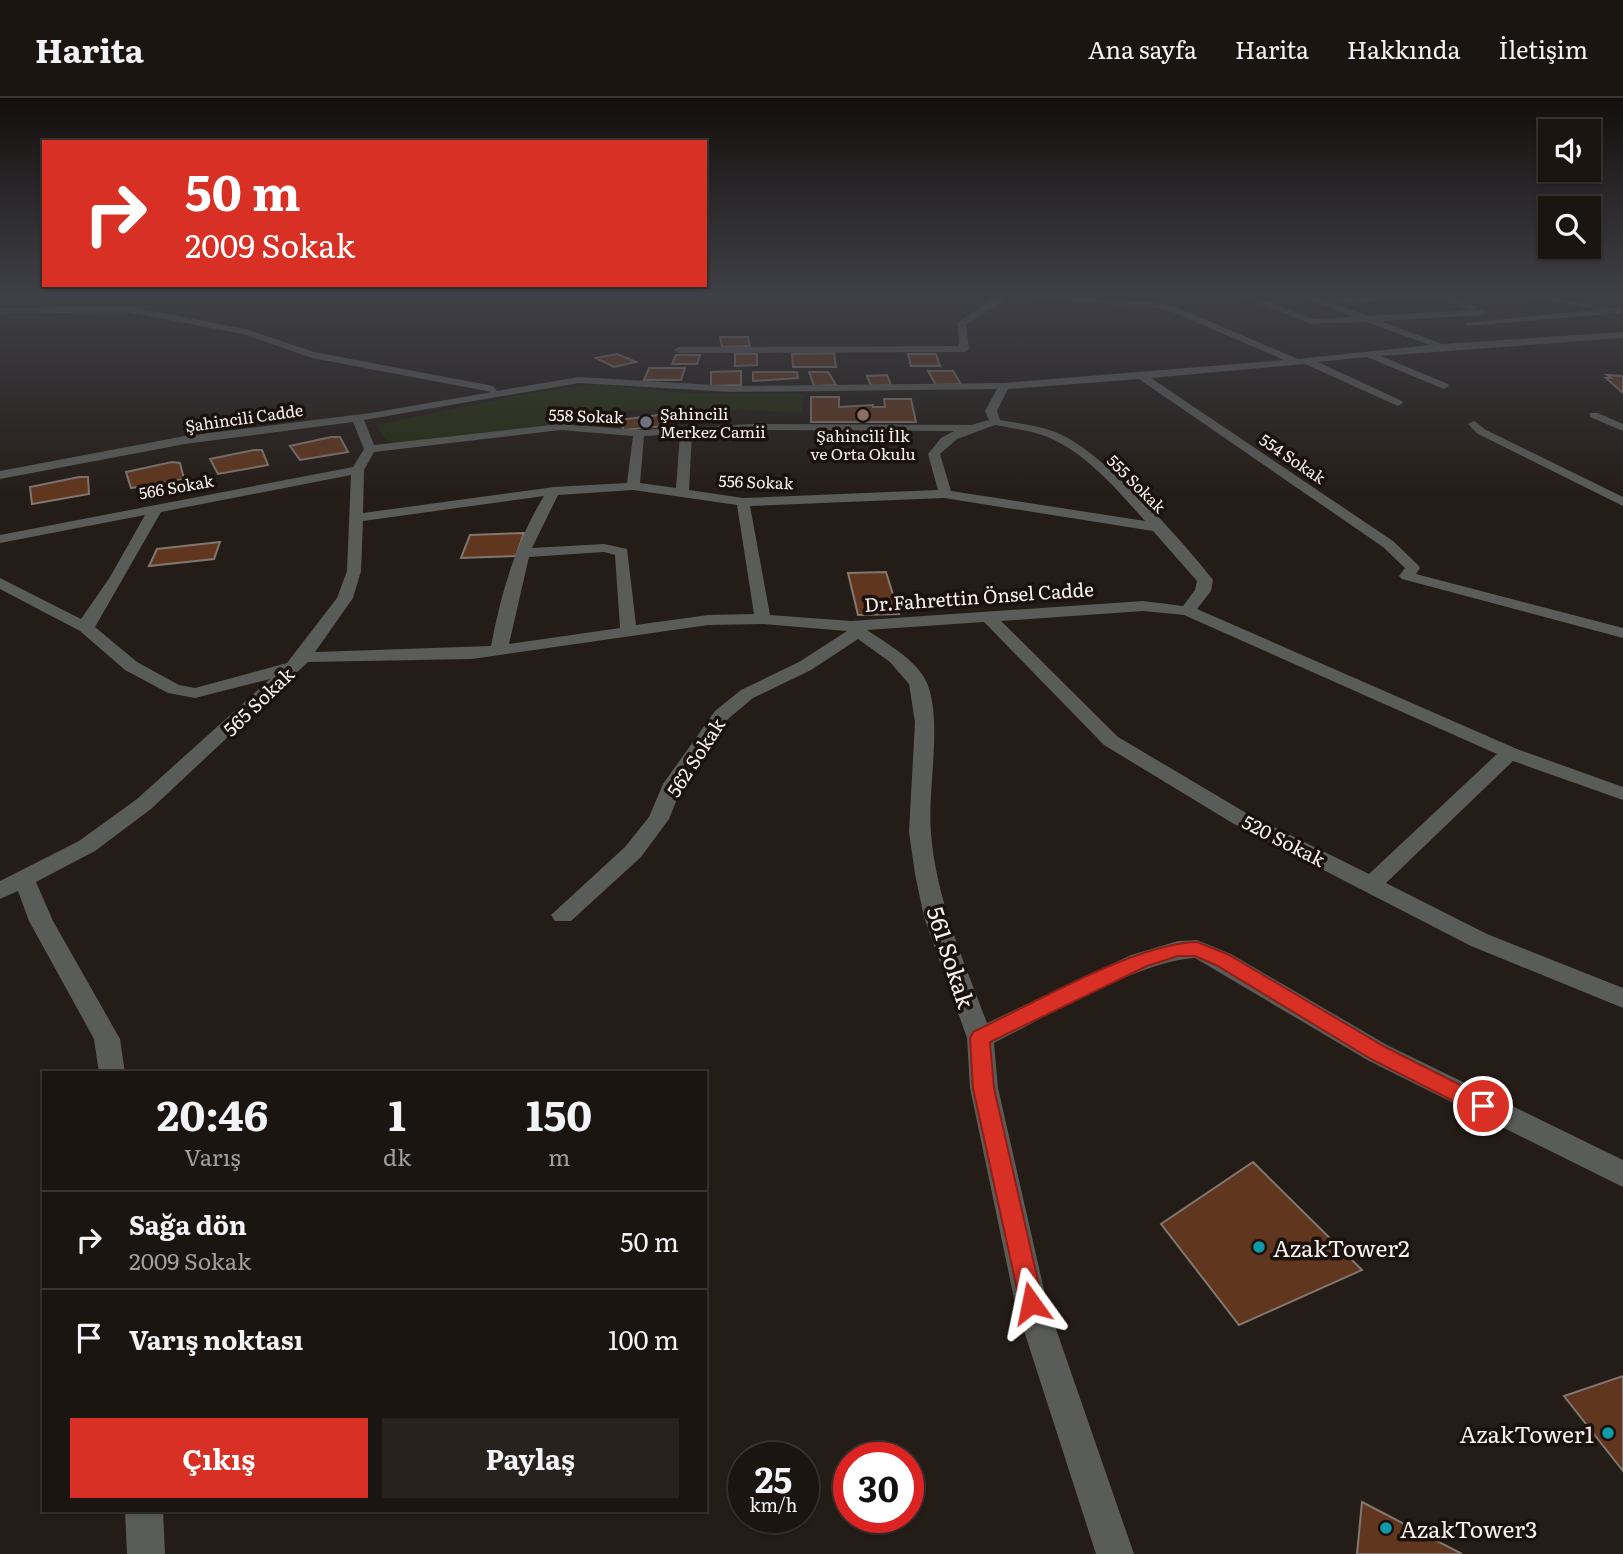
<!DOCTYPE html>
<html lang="tr">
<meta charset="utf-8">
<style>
body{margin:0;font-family:Literata,serif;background:#28221f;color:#f1f3f6;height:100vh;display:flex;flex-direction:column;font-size:26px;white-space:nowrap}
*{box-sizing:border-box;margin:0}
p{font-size:23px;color:#a09f9f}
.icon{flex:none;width:38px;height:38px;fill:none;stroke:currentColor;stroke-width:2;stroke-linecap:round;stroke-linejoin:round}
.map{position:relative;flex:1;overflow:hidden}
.side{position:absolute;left:42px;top:973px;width:665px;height:441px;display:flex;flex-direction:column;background:#1b1511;border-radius:0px;box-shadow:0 2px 5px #0004,0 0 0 2px #393431}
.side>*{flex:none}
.banner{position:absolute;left:42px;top:42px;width:665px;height:147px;border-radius:0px;box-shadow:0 2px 5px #0004,0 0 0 2px #393431;background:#d93025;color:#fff;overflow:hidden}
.buttons{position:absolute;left:1538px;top:21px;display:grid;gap:14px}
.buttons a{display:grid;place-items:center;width:63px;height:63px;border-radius:0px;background:#1b1511;box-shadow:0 2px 5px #0004,0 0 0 2px #393431;font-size:35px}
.speed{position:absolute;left:728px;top:1344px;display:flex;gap:14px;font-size:35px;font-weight:700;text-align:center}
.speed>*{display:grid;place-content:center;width:91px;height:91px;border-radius:50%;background:#1b1511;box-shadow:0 2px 5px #0004,0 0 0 2px #393431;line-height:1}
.speed small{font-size:18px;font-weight:400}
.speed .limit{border:10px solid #d22;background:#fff;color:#111}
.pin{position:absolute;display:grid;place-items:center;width:60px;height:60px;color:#fff;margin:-30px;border:4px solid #fff;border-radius:50%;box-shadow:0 2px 7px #0007}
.me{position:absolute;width:77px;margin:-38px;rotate:348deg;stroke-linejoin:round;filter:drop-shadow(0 0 5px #0008)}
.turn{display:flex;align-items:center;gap:24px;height:147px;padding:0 28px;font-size:32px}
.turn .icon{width:91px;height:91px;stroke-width:2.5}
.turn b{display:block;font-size:49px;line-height:60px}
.eta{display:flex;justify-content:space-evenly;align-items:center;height:119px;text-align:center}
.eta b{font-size:42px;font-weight:700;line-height:49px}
.cta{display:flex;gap:14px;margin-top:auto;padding:14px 28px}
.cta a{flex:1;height:80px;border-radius:0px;background:#d93025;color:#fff;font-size:28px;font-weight:700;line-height:80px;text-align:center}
.cta a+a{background:#28221f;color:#f1f3f6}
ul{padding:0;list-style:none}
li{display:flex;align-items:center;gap:21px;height:98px;padding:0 28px;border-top:2px solid #393431}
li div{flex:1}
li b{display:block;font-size:26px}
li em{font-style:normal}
header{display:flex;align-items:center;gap:42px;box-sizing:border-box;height:98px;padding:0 35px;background:#1b1511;border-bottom:2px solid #393431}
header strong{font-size:33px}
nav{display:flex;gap:38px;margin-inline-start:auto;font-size:24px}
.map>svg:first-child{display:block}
.green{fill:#242c0f}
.building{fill:#61361e;stroke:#817771;stroke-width:2}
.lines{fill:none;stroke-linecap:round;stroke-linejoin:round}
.minor{fill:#595c58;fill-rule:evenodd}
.route{fill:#d93025;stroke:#8d1f18;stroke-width:2}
.education-dot{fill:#8d6e63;stroke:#1b120e;stroke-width:2.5}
.worship-dot{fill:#6b7280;stroke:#1b120e;stroke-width:2.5}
.culture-dot{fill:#0f9aa8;stroke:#1b120e;stroke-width:2.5}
.labels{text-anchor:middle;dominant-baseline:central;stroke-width:7;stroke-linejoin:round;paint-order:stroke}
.far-poi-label{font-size:16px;fill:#f8f2ef;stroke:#1b120e;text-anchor:start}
.far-street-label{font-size:16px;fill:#f8f2ef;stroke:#1b120e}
.street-label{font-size:19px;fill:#f8f2ef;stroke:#1b120e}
.near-street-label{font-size:23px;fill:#f8f2ef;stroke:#1b120e}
.near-poi-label{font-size:23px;fill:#f8f2ef;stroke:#1b120e;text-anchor:start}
</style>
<header>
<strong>Harita</strong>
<nav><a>Ana sayfa</a><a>Harita</a><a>Hakkında</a><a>İletişim</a></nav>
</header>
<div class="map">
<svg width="1623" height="1456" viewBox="0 0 1623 1456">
<rect width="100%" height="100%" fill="#241c17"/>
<path class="green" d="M600,286L694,296H805L801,314C737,313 623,302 566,325L393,346L384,340L376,327L530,295Z"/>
<path class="building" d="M720,239H748L750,248L722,249Z
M834,255L836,269H793L792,256Z
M617,256L636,264L614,269L596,260Z
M735,256H757V267L735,268Z
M908,256H936L940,268H911Z
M676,257H700L697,266H672Z
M649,270H685L681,282H644Z
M741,273V287L711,288V274Z
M928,273H953L961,286L936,287Z
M753,274H797L798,280L753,283Z
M809,274H828L836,287L814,288Z
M887,277L891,287L871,288L867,278Z
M1607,277L1623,278V295L1606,280H1611Z
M811,299H839V309L873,307V309H885L884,301H911L916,324H811Z
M667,316L674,327L624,332L618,322Z
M331,339H340L348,354L300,362L290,348Z
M254,352H262L268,367L218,376L210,361Z
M172,364L180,365L184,381L131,390L126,374Z
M79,379H88L89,396L32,406L30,389Z
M524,435L516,458L461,460L470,437Z
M220,444L214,461L149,468L157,451Z
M886,474L899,516L858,517L848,475Z
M1253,1064L1362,1172L1239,1227L1161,1126Z
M1623,1278V1373L1564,1298Z
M1362,1404L1462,1456H1357Z"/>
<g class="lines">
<path class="minor" d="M998,197H1006L1002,204L966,227L969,251L964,254L679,255L674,252L679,249L959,248L958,224Z
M1009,197L1155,204L1181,211L1298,261L1430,247L1366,224L1311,226L1238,197H1249L1315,221L1354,219L1298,197L1323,202L1449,197L1476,208V212H1487L1484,217L1380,223L1442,246L1623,234V240L1381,258L1448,286L1449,288L1444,291L1367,259L1318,264L1402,303L1403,305L1398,308L1305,266L1151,280L1393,443L1418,467L1420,470L1416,476L1623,530V540L1402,481L1399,478L1405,470L1383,449L1139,281L1008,291L997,313L1000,322C1021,326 1043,328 1062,337C1105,357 1183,443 1213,482L1211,493L1197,511L1517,651L1623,689V702L1513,663L1386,785L1487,836L1623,890V910L1471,848L1234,726L1104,647L984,524L867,532C886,545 917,562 927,585C943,624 927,692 931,735C936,801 964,863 987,925L1131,857L1178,843L1197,842L1231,856L1387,947L1623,1062V1089L1369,963L1195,860C1139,863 1046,919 994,945L998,990L1047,1205L1134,1456H1096L1015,1205L970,990L967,940L924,819L915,776L909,734L915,624L909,586L890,564L858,541L811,572L753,600L728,621L683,686L669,721L641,759L571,823H555L551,817L625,749L649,719L663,686L715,613L741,592L799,564L847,533L763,526L708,527L472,561L308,564L151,711L95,753L36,784L53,823L120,941L125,975H99L94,941L29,823L18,793L0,801V783L79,743L137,701L270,581L195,600L168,595L125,572L80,533L0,491V480L81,521L110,479L145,417L0,445V437L353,369L364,351L353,324L185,346L0,381V373L185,338L371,315L492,294L312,260L243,236L127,214L0,216V210L127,208L245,231L314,254L493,288L497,293L579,279L730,288L1004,285L1284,262L1175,215L1155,210ZM1435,200L1471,212L1368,218L1330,204ZM579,285L730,294L997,291L985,313L989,322L971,327L752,326L639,332L560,326L374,347L364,322ZM995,327C1015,331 1036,333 1054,342C1090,359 1119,394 1145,423L951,393L940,356L957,341ZM560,332L633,338L627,385L554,389L363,415L364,372L374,354ZM752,332L954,333L941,340L928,356L938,392L743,400L689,392L692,336ZM680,336L676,390L640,385L644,338ZM351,377L347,473L337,500L287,565L195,590L179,587L137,564L95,529L161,414ZM633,392L737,407L754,516L708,517L636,527L627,451L604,446L532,450L558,397ZM544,398C516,444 501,495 491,548L315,554L353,500L361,473L363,423ZM944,400L1153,433L1197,483L1195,492L1183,508L1143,503L851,523L770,517L750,408ZM604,454L615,457L620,530L509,546L529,459ZM1143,513L1184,517L1497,656L1369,776L1248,716L1118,639L1001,523Z
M1521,197H1538L1594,207L1590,210Z
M1621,209V215L1469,228L1465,225Z
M1590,315H1598L1623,326V333L1590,319Z
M1474,323L1486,332L1623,399V408L1478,336L1468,326Z
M125,1412H163L165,1456H127Z"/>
</g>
<linearGradient id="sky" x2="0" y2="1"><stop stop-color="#140f0d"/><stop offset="0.49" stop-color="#3f4047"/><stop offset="1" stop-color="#3f4047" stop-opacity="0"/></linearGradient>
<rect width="1623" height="400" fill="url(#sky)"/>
<path class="route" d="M1197,844L1229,857L1385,949L1490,1002L1493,1008L1490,1014L1483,1017L1475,1014L1371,961L1216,867L1195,858H1178L1147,868L990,944L994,990L1043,1205L1040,1214L1031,1217L1022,1214L973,990L970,940L973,934C1033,906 1134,846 1197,844Z"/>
<circle class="education-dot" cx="863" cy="317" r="7"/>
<circle class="worship-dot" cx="646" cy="324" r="7"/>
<g class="culture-dot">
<circle cx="1259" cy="1149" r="7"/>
<circle cx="1608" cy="1335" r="7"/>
<circle cx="1386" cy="1430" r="7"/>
</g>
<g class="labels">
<g class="far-poi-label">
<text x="660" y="315">Şahincili<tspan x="660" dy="18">Merkez Camii</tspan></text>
<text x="863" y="337" text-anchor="middle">Şahincili İlk<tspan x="863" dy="18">ve Orta Okulu</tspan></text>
</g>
<g class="far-street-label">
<text transform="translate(586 317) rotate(2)">558 Sokak</text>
<text transform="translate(244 319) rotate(-8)">Şahincili Cadde</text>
<text transform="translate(1293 360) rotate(34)">554 Sokak</text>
<text transform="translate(756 383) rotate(2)">556 Sokak</text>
<text transform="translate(1137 385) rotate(45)">555 Sokak</text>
<text transform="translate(176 388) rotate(-10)">566 Sokak</text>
</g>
<g class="street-label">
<text transform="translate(979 498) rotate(-4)">Dr.Fahrettin Önsel Cadde</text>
<text transform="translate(258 603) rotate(-44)">565 Sokak</text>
<text transform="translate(695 659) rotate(-57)">562 Sokak</text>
<text transform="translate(1284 742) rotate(27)">520 Sokak</text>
</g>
<g class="near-street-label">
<text transform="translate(952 859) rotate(72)">561 Sokak</text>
</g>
<g class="near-poi-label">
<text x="1273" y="1149">AzakTower2</text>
<text x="1594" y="1335" text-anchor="end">AzakTower1</text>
<text x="1400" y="1430">AzakTower3</text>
</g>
</g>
</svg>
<div class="buttons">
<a><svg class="icon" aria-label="sound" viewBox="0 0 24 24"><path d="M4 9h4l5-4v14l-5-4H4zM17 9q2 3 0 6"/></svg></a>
<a><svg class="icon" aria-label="search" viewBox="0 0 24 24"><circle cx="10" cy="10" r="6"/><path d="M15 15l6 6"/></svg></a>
</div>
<div class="speed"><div>25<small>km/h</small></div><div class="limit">30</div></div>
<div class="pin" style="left:1483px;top:1008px;background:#d93025"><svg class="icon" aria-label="arrive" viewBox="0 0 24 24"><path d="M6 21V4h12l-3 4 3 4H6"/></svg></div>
<svg class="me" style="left:1031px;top:1205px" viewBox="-20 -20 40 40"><path d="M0-17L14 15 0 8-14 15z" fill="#d93025" stroke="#fff" stroke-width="4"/></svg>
<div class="banner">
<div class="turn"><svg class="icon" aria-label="right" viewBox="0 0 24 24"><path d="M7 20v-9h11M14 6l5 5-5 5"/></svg><div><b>50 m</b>2009 Sokak</div></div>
</div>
<section class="side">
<div class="eta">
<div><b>20:46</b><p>Varış</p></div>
<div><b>1</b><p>dk</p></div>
<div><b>150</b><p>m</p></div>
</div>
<ul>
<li><svg class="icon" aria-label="right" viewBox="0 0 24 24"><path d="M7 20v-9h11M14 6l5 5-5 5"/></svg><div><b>Sağa dön</b><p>2009 Sokak</p></div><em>50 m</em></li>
<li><svg class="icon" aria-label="arrive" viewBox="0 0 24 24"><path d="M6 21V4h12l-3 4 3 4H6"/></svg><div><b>Varış noktası</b></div><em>100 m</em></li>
</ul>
<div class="cta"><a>Çıkış</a><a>Paylaş</a></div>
</section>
</div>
